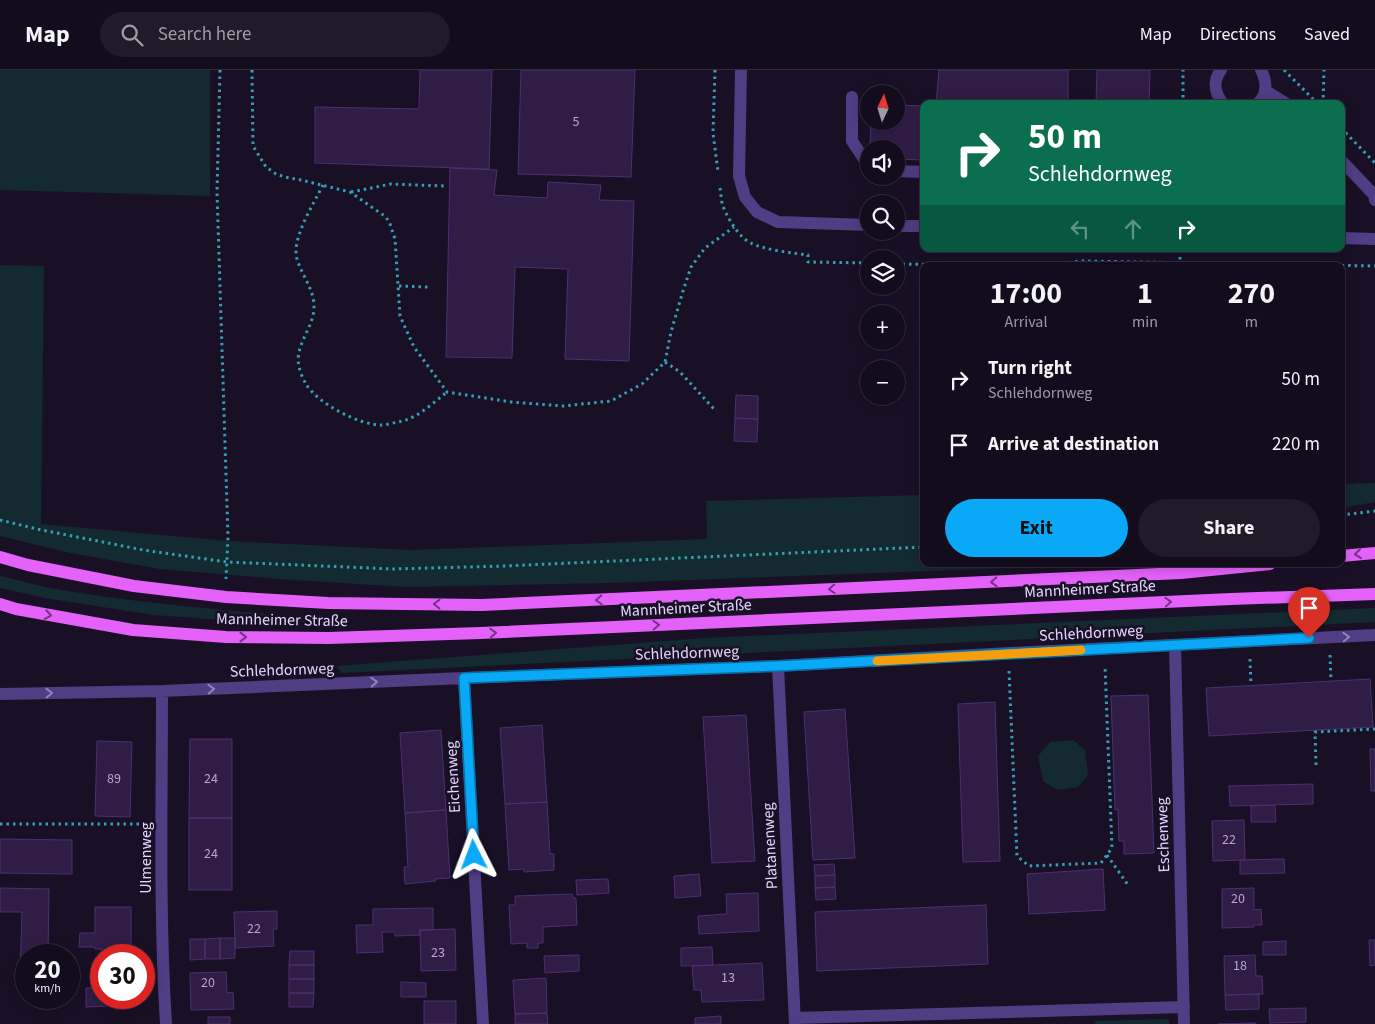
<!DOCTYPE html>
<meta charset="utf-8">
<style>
body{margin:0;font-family:"Source Sans 3",sans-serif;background:#201a29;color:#f1f3f6;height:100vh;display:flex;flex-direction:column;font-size:19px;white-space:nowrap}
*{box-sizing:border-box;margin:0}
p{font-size:16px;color:#9d9ba3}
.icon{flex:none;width:28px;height:28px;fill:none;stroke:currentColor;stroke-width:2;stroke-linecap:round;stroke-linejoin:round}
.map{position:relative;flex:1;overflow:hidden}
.sheet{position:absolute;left:920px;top:192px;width:425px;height:305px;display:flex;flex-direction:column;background:#130c1c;border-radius:10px;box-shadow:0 2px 12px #0003,0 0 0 1px #322c3b}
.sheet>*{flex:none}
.banner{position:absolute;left:920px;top:30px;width:425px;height:152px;border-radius:10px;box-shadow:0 2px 12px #0003,0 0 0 1px #322c3b;background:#0b6e4f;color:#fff;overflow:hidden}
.needle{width:32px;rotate:4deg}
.controls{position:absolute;left:860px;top:15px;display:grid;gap:10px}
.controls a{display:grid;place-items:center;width:45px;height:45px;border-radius:50%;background:#130c1c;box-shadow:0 2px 12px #0003,0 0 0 1px #322c3b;font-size:25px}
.speed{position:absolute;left:15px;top:874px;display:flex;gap:10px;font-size:25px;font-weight:700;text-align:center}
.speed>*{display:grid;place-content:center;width:65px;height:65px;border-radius:50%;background:#130c1c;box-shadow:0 2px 12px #0003,0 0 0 1px #322c3b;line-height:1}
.speed small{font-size:12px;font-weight:400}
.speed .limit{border:8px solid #d22;background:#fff;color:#111}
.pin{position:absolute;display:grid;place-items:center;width:42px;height:42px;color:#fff;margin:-51px -21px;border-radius:50% 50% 50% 0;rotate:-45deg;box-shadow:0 0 5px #0007}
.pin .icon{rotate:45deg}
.me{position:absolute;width:55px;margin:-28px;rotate:357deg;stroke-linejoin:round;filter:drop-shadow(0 0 4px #0008)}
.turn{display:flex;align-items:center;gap:18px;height:105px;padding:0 25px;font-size:22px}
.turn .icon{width:65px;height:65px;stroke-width:2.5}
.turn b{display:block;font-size:35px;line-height:42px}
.lanes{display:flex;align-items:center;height:48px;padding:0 25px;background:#0003;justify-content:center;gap:25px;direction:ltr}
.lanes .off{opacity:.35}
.eta{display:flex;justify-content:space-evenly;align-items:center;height:85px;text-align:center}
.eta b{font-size:30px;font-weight:700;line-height:35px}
.action{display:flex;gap:10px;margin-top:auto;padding:10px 25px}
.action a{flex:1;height:58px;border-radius:30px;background:#09a9f7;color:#111;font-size:20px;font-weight:700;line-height:58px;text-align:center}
.action a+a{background:#201a29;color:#f1f3f6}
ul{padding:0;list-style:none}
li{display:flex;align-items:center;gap:15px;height:65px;padding:0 25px}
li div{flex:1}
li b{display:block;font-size:19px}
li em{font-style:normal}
header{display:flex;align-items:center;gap:30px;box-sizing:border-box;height:70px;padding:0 25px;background:#130c1c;border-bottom:1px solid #322c3b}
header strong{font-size:24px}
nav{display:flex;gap:28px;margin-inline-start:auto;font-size:18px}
.search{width:350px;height:45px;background:#201a29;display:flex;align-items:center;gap:12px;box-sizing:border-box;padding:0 18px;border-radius:28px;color:#9d9ba3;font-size:19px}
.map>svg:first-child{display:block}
.green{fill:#132a30}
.building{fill:#2f1d46;stroke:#4c3071}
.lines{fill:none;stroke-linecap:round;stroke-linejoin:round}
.path{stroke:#349fb4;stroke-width:3;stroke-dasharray:2.5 4;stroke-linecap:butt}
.minor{stroke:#503d83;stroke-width:12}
.major{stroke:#e461fa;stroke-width:12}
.oneway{stroke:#743485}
.oneway2{stroke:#9382ba}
.route-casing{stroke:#066ea1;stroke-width:12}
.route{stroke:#09a9f7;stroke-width:9}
.slow{stroke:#f59e0b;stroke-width:9}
.labels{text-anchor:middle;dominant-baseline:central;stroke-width:5;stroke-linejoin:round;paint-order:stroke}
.number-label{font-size:14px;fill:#b7a8d0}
.street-label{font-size:16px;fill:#e4d6fe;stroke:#191026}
</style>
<header>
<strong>Map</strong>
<div class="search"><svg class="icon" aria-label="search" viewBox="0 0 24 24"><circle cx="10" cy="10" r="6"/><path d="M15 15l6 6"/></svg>Search here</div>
<nav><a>Map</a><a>Directions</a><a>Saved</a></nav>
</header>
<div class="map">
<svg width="1375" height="954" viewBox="0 0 1375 954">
<rect width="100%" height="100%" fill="#191026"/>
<path class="green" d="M0,0H210V126L0,120Z
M0,195L44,196L41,454L228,471L411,480L707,469L706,431L924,425V494H1117L609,513L405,517L279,509L160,499L70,483L0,466Z
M1375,413V432L1341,438V414Z
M0,506C19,510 37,516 56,519C138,533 221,540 304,547L303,552L210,549L153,545L45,528L0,518Z
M1375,538V552L342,603L336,596L705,568Z
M1073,670L1085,680L1088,705L1078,717L1057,720L1043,711L1038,686L1050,672Z
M1169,949V954H1095L1094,951Z"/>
<path class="building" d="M420,0H492L489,99L315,93V37L419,39Z
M521,0H635L631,107L518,104Z
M939,0H1068V34H936Z
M1097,0H1150L1149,34H1096Z
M896,35L924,36V90L896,89V79H877L870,75L871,51H896Z
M450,98L497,100L494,125L547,128L548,112L601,115L599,130L634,131L629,291L565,289L568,199L515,197L512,288L446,287Z
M736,325L758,326V349L735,348Z
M735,348L758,349L757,372L734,371Z
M1370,609L1373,657L1209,666L1206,618Z
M1148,625L1154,783L1124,784V771H1119L1118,739L1115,740L1111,626Z
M995,632L1000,791L963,792L958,634Z
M845,639L855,788L813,790L804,642Z
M746,645L755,791L712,793L703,647Z
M542,655L547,732L505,734L500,658Z
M441,660L446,740L405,743L400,663Z
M190,669H232V748H189Z
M97,671L132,672L130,747L95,746Z
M1370,679H1375V721H1371Z
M1313,714V734L1230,736L1229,716Z
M547,732L550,784H554V800L524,802V799L509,800L505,734Z
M1275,735L1276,752H1251V736Z
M446,740L450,808L435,809L436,811L405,814L404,797H408L405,743Z
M189,748H232V820H189Z
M1244,750L1245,790L1213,791L1212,751Z
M0,769L72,770V804L0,803Z
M1284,789L1285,803L1240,804V790Z
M834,794L835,805L815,806L814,795Z
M1103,799L1105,840L1029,844L1027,804Z
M699,804L701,826L675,828L674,806Z
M835,805V817L815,818V806Z
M608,809L609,823L577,825L576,810Z
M835,817L836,829L816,830L815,818Z
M0,818L49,819L48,885H26V902H20L22,842H0Z
M1254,818V840L1261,839L1262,855H1254V857L1222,858V819Z
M758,823L759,861L699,864L698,846L727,844L726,824Z
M572,824L573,828H576L577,855L543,857V873H538V878H527V873L511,874L509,835H515V826Z
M986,835L988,894L817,901L815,842Z
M95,837H131V880L95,879V877H79L80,863H95Z
M433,838V860H420V865L395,866V862H382L383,882L357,883L356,855H373V839Z
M277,841V859H273L274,876L235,878L234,842Z
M455,859L456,900L421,901L420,860Z
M220,868V889H205V869Z
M220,868H235V888L220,889Z
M190,869H205V889L190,890Z
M1369,870H1375V895L1370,896Z
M1286,871V885H1263V872Z
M712,877L713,895L681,896V878Z
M290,881H314V895H289Z
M579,885V901L545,903L544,886Z
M1255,885L1256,906H1262L1263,924L1225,925L1224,886Z
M69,887H75V903L69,902Z
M762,893L764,930L702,932L701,920H694L692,896Z
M289,895H314V909H289Z
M226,902L227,923L233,922L234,939L191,940L190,903Z
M91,903H101V928H132V935L86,937V918H91Z
M546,908L547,943L515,944L513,910Z
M289,909H314V923H289Z
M401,912L426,913V927H401Z
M289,923H314L313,937H289Z
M1259,924V939L1226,940L1225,925Z
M424,931H456V954H424Z
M1306,938V952L1270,953L1269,939Z
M547,943L548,954H515V944Z
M721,946V954H695V948Z
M208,947H230V954H208Z
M1256,953V954H1218Z"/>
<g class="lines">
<path class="path" d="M220,0L217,122L228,467L226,509
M252,0L253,76L266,97L276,104L285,107L301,110L350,122L386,147L390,154L395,169L400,246L414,277L447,322L511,332L563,336L611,331L642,314L665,292L671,262L683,221L691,197L705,178L734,157
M715,0L713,63L718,102
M1284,0L1318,34
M1183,34V0
M1323,34L1324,0
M1341,58L1375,93
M323,115C314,133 291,169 297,189C302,206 315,220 314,239C313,258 294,277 299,296C300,302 303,309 306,314C317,333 359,355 381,355C387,355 396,352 403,351C420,346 434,332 447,322
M720,118C721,123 721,128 722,133C726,146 739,168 751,173C765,180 792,183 808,185V192L869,193
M351,122L391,114L445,116
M896,194L1036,196
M1043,196L1081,191L1375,196
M1180,196V179
M399,216L428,217
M665,292L680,302L714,339
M1341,445L1375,441
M0,450L37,459L143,480L227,492L394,499L504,496L924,477
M1330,585L1331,611
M1250,589L1251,615
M1009,601L1017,786L1029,796L1101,793L1112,778L1105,596
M1316,695L1315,662L1375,659
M0,754H142
M1107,785L1128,815"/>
<path class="minor" d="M741,0L739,106L745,127L757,142L778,152L869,155
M1221,0C1212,12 1215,23 1223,34
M1266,21L1287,34
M852,27V71L864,89L869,91
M1257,34C1268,25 1267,11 1261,0
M1341,90L1374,125L1375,130
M896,101L924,102
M896,156H924
M1341,168L1375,169
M1175,575L1184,954
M778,596L795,954
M464,608L483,954
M162,621C162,732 159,843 166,954
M0,624L162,621L464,608L778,596L1009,583L1375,565
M795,948L1184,937"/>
<path class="major" d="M1341,486L1375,483
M0,487L28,495L134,516L226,527L328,533L482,535L1181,503L1270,494
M0,534L16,539L133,560L226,567L329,568L480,563L1231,529L1375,524"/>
</g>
<defs><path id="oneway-chevron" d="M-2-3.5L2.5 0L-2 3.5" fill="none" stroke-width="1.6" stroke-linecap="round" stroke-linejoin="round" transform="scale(1.25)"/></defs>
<g class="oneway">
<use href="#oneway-chevron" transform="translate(1358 484) rotate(174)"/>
<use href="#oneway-chevron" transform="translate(994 512) rotate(177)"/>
<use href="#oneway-chevron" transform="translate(832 519) rotate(177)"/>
<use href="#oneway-chevron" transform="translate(599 530) rotate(177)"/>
<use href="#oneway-chevron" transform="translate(1168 532) rotate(-3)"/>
<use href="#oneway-chevron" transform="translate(437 534) rotate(-179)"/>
<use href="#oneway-chevron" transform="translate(48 545) rotate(10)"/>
<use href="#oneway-chevron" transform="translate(656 555) rotate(-3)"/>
<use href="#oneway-chevron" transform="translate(493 563) rotate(-3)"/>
<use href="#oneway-chevron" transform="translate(243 567)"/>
</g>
<g class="oneway2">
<use href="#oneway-chevron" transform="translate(1346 567) rotate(-3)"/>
<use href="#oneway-chevron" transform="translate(374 612) rotate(-3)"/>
<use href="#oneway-chevron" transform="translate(211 619) rotate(-2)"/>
<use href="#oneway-chevron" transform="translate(49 623) rotate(-1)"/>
</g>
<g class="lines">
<defs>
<path id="route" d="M474,785L464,608L778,596L1309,568"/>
</defs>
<use href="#route" class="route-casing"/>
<use href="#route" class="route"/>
<path class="slow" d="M877,591L1081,580"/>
</g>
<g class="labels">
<g class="number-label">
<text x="576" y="52">5</text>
<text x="114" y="709">89</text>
<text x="211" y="709">24</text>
<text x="1229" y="770">22</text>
<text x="211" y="784">24</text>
<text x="1238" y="829">20</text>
<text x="254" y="859">22</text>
<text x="438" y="883">23</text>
<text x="1240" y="896">18</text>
<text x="728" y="908">13</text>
<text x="208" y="913">20</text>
</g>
<g class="street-label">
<text transform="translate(1090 519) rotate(-3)">Mannheimer Straße</text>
<text transform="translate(686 538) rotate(-3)">Mannheimer Straße</text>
<text transform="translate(282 550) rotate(1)">Mannheimer Straße</text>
<text transform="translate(1091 563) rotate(-3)">Schlehdornweg</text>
<text transform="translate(687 583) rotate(-2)">Schlehdornweg</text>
<text transform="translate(282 600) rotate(-2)">Schlehdornweg</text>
<text transform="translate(453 707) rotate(-93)">Eichenweg</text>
<text transform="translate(1163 765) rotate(-92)">Eschenweg</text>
<text transform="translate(770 776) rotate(-93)">Platanenweg</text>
<text transform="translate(146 788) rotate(-90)">Ulmenweg</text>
</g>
</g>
</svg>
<div class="controls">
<a><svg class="needle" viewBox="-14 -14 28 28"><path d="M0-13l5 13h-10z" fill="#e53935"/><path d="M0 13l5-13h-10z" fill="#9d9ba3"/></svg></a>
<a><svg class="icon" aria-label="sound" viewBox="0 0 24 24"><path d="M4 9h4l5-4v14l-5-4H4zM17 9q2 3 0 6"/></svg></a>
<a><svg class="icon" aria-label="search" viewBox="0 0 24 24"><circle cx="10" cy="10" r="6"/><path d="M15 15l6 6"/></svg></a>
<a><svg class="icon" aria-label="layers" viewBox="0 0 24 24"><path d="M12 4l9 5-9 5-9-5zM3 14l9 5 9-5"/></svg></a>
<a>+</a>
<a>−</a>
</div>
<div class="speed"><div>20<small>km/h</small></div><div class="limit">30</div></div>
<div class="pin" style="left:1309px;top:568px;background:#d93025"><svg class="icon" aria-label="arrive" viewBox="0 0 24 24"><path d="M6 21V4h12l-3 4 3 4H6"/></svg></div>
<svg class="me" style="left:474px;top:785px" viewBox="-20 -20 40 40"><path d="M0-17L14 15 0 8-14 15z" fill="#09a9f7" stroke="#fff" stroke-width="4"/></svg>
<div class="banner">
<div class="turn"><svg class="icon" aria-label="right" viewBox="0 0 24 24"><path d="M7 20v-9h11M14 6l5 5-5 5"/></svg><div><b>50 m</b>Schlehdornweg</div></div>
<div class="lanes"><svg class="icon off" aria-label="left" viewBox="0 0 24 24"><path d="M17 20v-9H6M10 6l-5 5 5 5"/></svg><svg class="icon off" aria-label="ahead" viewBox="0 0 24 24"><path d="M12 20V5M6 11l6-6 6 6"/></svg><svg class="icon" aria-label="right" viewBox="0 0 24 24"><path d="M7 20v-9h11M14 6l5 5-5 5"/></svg></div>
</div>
<section class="sheet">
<div class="eta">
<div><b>17:00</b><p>Arrival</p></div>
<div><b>1</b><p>min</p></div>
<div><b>270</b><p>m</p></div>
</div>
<ul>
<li><svg class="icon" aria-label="right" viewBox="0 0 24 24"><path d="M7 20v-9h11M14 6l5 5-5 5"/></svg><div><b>Turn right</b><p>Schlehdornweg</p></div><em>50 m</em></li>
<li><svg class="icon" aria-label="arrive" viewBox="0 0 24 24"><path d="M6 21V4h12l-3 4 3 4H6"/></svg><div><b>Arrive at destination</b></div><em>220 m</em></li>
</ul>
<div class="action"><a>Exit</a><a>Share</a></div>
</section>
</div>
